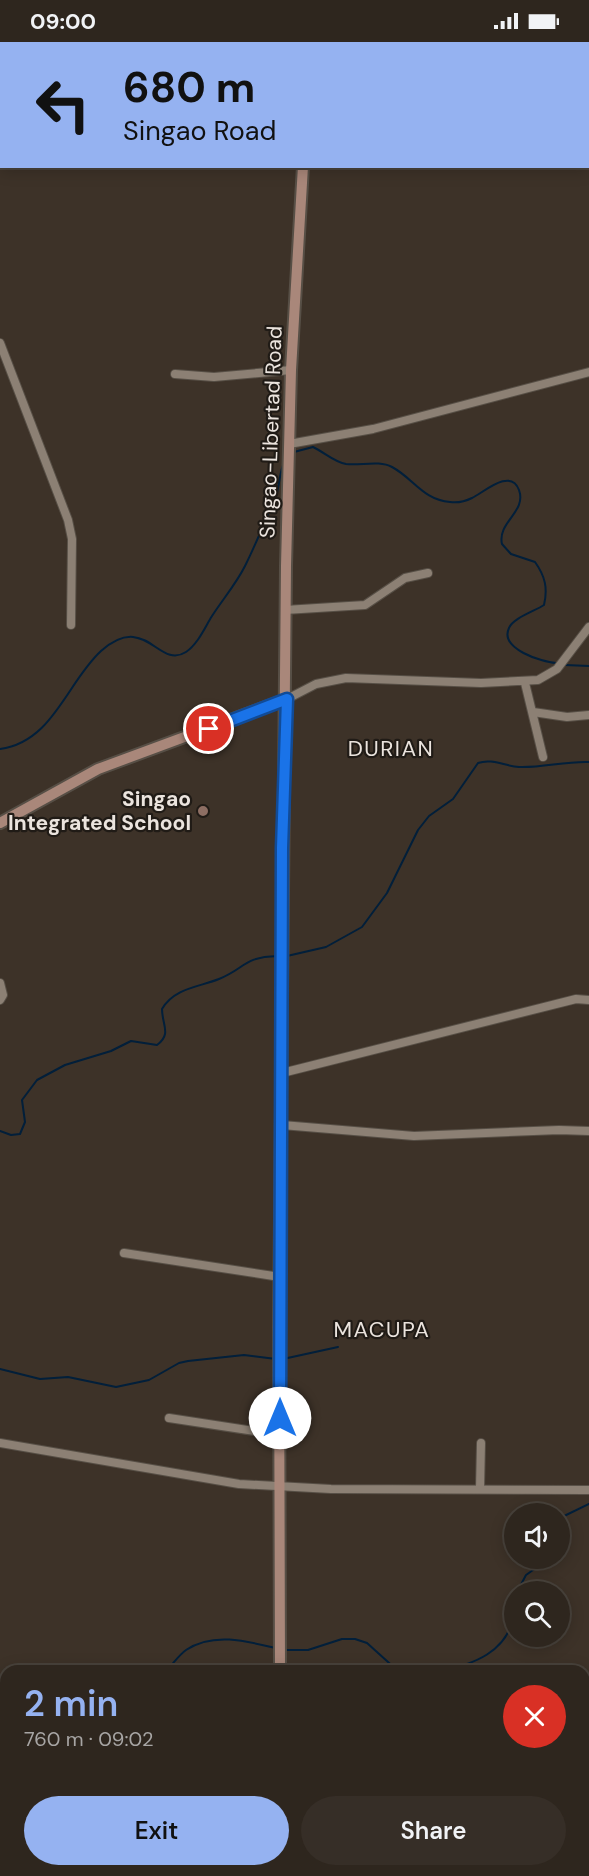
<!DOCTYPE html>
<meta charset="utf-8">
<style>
body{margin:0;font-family:"DM Sans",sans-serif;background:#362e27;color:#f1f3f6;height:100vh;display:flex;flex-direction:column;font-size:22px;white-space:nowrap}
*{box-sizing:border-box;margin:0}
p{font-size:20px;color:#a7a5a4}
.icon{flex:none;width:33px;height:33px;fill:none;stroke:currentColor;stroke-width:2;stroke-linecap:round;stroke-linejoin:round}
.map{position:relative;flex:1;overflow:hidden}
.sheet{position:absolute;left:0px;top:1623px;width:590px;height:212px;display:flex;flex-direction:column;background:#2e261e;border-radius:18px 18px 0 0;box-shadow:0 3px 15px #0003,0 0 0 2px #49433c}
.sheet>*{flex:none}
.banner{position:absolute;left:0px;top:0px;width:590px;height:126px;box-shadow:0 3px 15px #0003,0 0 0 2px #49433c;background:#95b2f1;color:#111;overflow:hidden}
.fabs{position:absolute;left:504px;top:1461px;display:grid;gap:12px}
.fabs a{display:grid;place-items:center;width:66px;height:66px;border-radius:50%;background:#2e261e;box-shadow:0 3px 15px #0003,0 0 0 2px #49433c;font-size:30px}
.pin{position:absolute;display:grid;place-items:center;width:51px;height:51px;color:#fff;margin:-26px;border:3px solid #fff;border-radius:50%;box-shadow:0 2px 6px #0007}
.me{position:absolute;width:66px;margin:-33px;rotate:0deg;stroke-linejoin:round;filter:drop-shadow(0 0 4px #0008)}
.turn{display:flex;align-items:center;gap:21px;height:126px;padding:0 24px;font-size:27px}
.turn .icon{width:78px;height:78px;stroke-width:2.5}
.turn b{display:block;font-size:42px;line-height:51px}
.round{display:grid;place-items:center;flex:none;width:63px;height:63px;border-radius:32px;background:#362e27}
.overview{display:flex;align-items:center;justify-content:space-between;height:102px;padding:0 24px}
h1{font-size:36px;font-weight:600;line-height:45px;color:#95b2f1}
.cta{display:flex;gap:12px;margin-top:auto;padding:12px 24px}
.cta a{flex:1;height:69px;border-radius:36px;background:#95b2f1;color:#111;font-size:24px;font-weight:600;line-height:69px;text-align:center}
.cta a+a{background:#362e27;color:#f1f3f6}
.status{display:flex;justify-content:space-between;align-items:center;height:42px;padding:0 30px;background:#2e261e;direction:ltr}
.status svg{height:16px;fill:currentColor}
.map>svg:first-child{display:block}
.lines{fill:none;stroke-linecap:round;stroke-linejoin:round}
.stream{stroke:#021f3a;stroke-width:2}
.street-casing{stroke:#574f46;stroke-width:10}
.secondary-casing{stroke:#574f46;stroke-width:14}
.street{stroke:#8c8074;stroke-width:8}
.secondary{stroke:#a9877a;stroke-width:10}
.route-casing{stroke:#114b97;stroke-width:15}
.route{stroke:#1a73e8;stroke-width:10}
.education-dot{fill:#8d6e63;stroke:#201b16;stroke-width:2}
.labels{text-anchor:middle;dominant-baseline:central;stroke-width:4.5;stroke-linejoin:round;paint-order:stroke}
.street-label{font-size:21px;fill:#ebe4de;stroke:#201b16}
.poi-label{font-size:21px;font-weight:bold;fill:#ebe4de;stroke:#201b16;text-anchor:end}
.neighbourhood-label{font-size:22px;letter-spacing:1.5px;fill:#ebe4de;stroke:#201b16}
</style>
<div class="status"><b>09:00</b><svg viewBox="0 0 49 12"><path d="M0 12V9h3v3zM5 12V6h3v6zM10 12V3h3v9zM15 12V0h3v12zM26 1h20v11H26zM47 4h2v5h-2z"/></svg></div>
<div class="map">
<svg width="589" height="1834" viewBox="0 0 589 1834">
<rect width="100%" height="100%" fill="#3d3228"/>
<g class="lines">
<path class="stream" d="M588,55H589
M294,410L313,405C324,410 334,420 346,422C360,424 379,418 392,425C413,436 423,458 450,460C457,461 466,459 472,456C483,451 511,425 519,448C527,470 497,480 502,502L511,512L535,520C545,534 548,546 544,563C535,569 513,576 509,586C499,607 542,620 556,621
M565,623L589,624
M0,707C53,700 67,640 101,609C146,569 158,628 186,610C198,602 205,585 212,574C223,557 236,542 245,524C256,502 266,477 276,454C280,443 279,429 285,419
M287,914L326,905L362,885L387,851L418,788L429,774L453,757L478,721C492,716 504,724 519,725C542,726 565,719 589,720
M0,1089L11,1093L20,1092L25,1080L22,1058L37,1038L65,1023L111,1009L131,999L157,1003C172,992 162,983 162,967C174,946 199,945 219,937C246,926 243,915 278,914
M283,1317L338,1305
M0,1327L40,1337L68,1335L116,1345L149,1338L179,1321L188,1319L244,1313L276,1317
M560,1476L589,1462
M560,1499V1504
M517,1550L526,1533L550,1516
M285,1608H308L342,1597H355L367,1601L398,1629
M166,1629C172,1623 179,1613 186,1608C213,1590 247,1599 275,1606
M439,1629C473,1623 508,1610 514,1572
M0,1743L6,1747"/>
<defs>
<path id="street" d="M0,83H2
M0,301L68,478L72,497L71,583
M175,332L214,335L291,328
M289,402L373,387L589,330
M285,568L365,563L405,536L428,531
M525,641L543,715
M287,657L316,642L346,636L481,641L538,638L557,627L589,585
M533,670L567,675L589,673
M0,941L3,953L0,958
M282,1031L576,957L589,958
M282,1083L414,1094L559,1088L589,1089
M124,1211L280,1235
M169,1376L280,1393
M0,1401L239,1442L331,1447L589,1448
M480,1447L481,1401"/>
<path id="secondary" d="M306,2V0
M0,781L98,727L287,657
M280,1629L279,1285L286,524L291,328L303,124
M278,1834V1828"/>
</defs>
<use href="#street" class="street-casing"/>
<use href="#secondary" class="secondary-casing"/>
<use href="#street" class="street"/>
<use href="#secondary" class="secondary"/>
</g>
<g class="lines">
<defs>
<path id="route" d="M209,687L287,657L282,806L280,1376"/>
</defs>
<use href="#route" class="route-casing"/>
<use href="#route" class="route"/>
</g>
<circle class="education-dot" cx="203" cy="769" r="6"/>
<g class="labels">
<g class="street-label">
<text transform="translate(271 390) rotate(-88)">Singao-Libertad Road</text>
</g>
<g class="poi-label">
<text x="191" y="757">Singao<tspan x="191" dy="24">Integrated School</tspan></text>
</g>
<g class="neighbourhood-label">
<text x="391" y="706">DURIAN</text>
<text x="382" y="1287">MACUPA</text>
</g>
</g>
</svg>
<div class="fabs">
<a><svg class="icon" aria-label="sound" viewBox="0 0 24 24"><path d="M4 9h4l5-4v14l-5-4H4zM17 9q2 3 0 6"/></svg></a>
<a><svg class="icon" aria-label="search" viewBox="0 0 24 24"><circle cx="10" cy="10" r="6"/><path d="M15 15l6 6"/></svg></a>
</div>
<div class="pin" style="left:209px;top:687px;background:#d93025"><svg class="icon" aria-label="arrive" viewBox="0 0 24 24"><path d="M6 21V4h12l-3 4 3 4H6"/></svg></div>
<svg class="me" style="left:280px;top:1376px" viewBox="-20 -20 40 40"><circle r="19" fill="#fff"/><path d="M0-13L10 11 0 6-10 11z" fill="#1a73e8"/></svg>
<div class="banner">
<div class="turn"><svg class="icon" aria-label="left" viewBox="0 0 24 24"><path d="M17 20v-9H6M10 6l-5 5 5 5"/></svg><div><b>680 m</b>Singao Road</div></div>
</div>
<section class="sheet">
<div class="overview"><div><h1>2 min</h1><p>760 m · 09:02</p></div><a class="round" style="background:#d93025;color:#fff"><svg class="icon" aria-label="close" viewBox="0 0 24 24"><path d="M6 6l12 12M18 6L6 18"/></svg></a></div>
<div class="cta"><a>Exit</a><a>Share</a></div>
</section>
</div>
